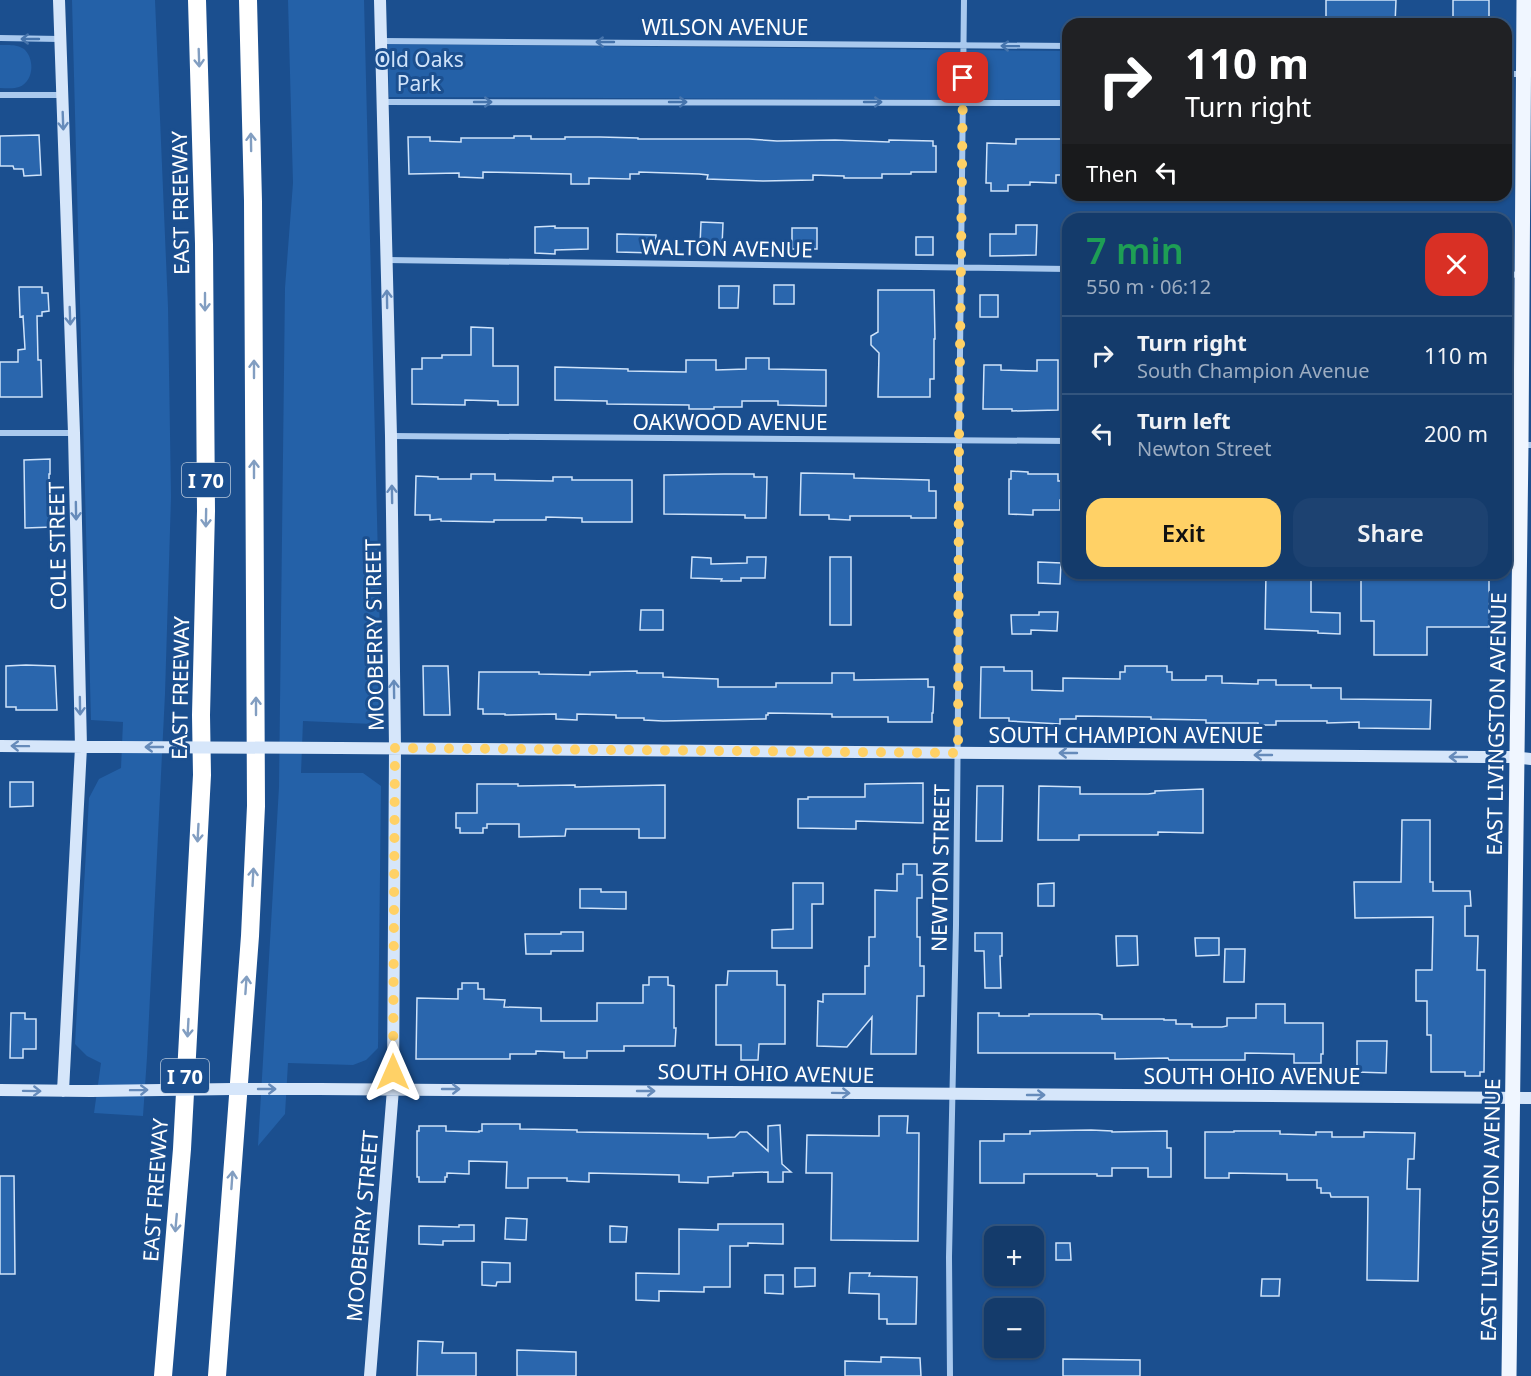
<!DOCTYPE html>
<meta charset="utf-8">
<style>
body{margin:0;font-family:"Noto Sans",sans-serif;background:#1d4271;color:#f1f3f6;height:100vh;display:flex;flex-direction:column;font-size:22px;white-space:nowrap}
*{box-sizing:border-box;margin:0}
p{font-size:20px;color:#9dadc1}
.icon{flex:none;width:33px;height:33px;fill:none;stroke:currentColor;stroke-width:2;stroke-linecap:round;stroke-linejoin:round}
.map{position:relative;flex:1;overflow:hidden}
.drawer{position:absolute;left:1062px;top:213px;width:450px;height:366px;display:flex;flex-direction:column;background:#143b6b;border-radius:18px;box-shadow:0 2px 4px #0004,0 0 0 2px #33557e}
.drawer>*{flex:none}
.hud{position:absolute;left:1062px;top:18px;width:450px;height:183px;border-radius:18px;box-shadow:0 2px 4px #0004,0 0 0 2px #33557e;background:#202124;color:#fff;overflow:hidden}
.controls{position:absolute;left:984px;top:1226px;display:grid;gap:12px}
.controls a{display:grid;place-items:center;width:60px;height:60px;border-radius:12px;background:#143b6b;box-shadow:0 2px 4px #0004,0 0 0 2px #33557e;font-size:30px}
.pin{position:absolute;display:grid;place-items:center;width:51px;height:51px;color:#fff;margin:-26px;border-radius:12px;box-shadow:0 3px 9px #0006}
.me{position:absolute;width:66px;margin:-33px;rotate:0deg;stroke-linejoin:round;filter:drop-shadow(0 0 4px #0008)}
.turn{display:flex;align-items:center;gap:21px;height:126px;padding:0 24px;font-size:27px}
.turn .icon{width:78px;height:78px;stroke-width:2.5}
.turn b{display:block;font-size:42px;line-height:51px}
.then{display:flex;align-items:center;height:57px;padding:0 24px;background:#0003;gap:12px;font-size:22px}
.round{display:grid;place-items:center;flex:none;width:63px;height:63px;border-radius:18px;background:#1d4271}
.summary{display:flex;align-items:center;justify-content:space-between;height:102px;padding:0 24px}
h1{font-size:36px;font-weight:600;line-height:45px;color:#1e9e55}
.action{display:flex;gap:12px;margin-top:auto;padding:12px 24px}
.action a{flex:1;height:69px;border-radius:18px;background:#ffd166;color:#111;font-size:24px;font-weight:600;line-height:69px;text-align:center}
.action a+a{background:#1d4271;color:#f1f3f6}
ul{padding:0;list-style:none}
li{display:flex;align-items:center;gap:18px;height:78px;padding:0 24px;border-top:2px solid #33557e}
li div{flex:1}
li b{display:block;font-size:22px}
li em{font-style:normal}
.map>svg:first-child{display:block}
.green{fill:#2461a8}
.building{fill:#2a66ad;stroke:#cfe3fa;stroke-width:1.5}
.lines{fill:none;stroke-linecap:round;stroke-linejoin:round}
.street{stroke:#a9c9ee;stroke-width:6}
.secondary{stroke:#d6e6fa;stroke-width:12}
.primary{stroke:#f0f6ff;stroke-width:15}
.highway{stroke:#fff;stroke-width:18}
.secondary-bridge{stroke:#d6e6fa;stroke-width:12}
.oneway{stroke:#4674ac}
.oneway2{stroke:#829ec1}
.oneway3{stroke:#668bba}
.route{stroke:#ffd166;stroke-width:10;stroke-dasharray:0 18}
.labels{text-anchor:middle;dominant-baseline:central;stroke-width:6;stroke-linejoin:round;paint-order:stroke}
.shield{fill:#1b4f8f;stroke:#bbcadd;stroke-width:1.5}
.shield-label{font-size:20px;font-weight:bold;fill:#fff}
.street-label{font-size:21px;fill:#fff;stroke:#1b4f8f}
.park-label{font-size:21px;fill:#cfe3fa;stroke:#1b4f8f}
</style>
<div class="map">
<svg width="1531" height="1376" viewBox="0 0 1531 1376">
<rect width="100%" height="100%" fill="#1b4f8f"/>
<path class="green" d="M72,0H155L168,307L171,497L165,694L147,1057L143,1116L94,1113L101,1063L87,1056L75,1044L89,798L99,779L121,768L123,722L91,720Z
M288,0H364L382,718L373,724L303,721L301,773H363L381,786L378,1048L366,1060L353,1065L288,1063L285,1114L258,1146L279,787L285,288L293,183Z
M388,44L1068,51V100L389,97Z
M0,45C8,45 17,44 24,49C35,59 34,81 19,87C14,89 6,88 0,88Z"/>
<path class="building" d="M1326,0H1396L1395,24H1377V19H1326Z
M1453,0H1489V24H1453Z
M39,135L41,175L24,176L23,169H14L13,166H0V136Z
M514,136H531V139H565V137H600L638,138V139H749L777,141L835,140L889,142V140L933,141V146H936V172H911V174H882V178H844V176L813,175V180L763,181L707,179L708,175L699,174L639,172V174H630V179L589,178V184H571V174L483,172V178L459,177V173L409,174L408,137H430V141L461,142V138H514Z
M1016,139H1066L1067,146H1068V175H1056V183L1030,182V185H1008V191H991V183H986L987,143L1016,144Z
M701,222L723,223L722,246L700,245Z
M1016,225H1037L1036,255L990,256V234H1016Z
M555,226V228H588V249L555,250V254L535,253V227Z
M792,228H817V249H792Z
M617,234L656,235L655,253L617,252Z
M916,237H933V255H916Z
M774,285H794V304H774Z
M719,286H739L738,308H719Z
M19,287H42V293H48L49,311L42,312V316H37L38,360H41L42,397H0V362H18V350L25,349L23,316L20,317Z
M878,290H934L935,339H934V379H930V397H878L879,353L871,345V336L878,332Z
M980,295H998V317H980Z
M471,327L493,328V366H518V405H498V401L465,400V405L412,404V369H422V358H442V355H471Z
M746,358H769V369L826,370V406L778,405V401H742V407H714V409H689V405L607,404V401L555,400V367L628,369V371L686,372V360H716V370L746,369Z
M1037,360H1058V410L1012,411V409H983L984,365H1001V370L1037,371Z
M50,459V474H49V512H53V527L25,528L24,460Z
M1011,471L1028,472V474H1058V481H1063V500H1060V510H1033V515L1009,514V479H1011Z
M801,473L854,474V478L929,480V491H936V518H911V516H850V520L829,519V515H800Z
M471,474H495V480L553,481V477H572V480H632V522H582V518L546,517V520H494V522L441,521V519L430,520V515H415L416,476L438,477V479H471Z
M724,474H754V477H767L766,518H745V515L664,514V475Z
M692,557L711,558V564L747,563V557H766L765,578H741V581H721L722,579L691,578Z
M830,557H851V625H830Z
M1038,562L1061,563L1060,584L1038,583Z
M1266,573H1311V612L1340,613V634L1318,633V631L1265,629Z
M1445,573H1489V627H1427V655H1374V621H1361V575L1445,574Z
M641,610H663V630H640Z
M1039,612H1058L1057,631L1031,630V634H1012L1011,615H1039Z
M26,665L55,666L57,710H16V707H6V666Z
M423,666H448L450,715H424Z
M1125,666H1167V672H1172V680H1206V676H1222V683L1258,684V680H1276V685H1311V688H1341V699L1431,700L1430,729L1359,728V722L1327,723V721H1276V725H1258V723H1206V720L1151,719V717L1076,716V719H1060V724L1009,721V718H980L981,667H1004V671H1032V690L1063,691V678L1120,679V672H1125Z
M637,671V673H663V677L718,679V687H776V683H832V673H854V680L928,679V687H934L933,713H932V722H888V717H832V714L768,713V715H766V719L663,721L644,720V718H616V715L577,714V720L556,719V714L505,715V714H483V709H478L479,672H539V674L590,675V672Z
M10,782H33V806L10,807Z
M923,783V823L856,821V829L798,828V799H808V797H865V784Z
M477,784H518V786L575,785V787L665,785V838H639V829H566L565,836L519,837V824H487V828H483V833H460V828H456V813H477Z
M977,786H1003L1002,841H976Z
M1039,786L1080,787V794H1148L1155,793V791L1203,789V833L1158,832V835H1079V840H1038Z
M1402,820H1430V882H1433V891H1470L1471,906H1465V936H1478L1477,970H1485L1484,1072H1480V1076H1465V1072H1431V1035H1427V1001H1416V970H1432L1433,917L1355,918L1354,882H1401Z
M903,864H917V875H922V898H917V937H920V966H924V996H917L916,1054H871L872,1017L847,1047L817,1046L818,1001L823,1002V994H865V966H869V937H875V890L897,891V874H903Z
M793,883H823V904H812V948H772V930L793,929Z
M1054,883V906H1038V884Z
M580,889H601V892H626V909L580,908Z
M561,932H583V951H551V954H526L525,934H561Z
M975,933H1002V956H1000L1001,988H985L984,951H975Z
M1116,936H1137L1138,965L1117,966Z
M1195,938H1219V955L1196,956Z
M1225,949H1245L1244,982H1224Z
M728,971H777V985H785V1044H759L758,1060H741V1045H716V985H727Z
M649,977H668V985L674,986V1028H676L675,1046H624V1051H587V1058H564V1052L536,1051V1054H510V1059H416L417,998L458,999V989H462V983H478V989H484V999L505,1000L504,1007L541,1008V1021H597V1003H643V985H649Z
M1256,1004H1285V1023H1323V1054H1321V1063H1294V1054L1245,1053V1060H1169L1168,1058L1115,1059V1053H978V1013H999V1016H1029V1014H1098L1102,1015V1019H1164V1020H1176V1024H1192V1027H1222L1227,1026V1018H1256Z
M11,1013H25V1019H36V1049H23V1058H10Z
M1357,1041H1387L1386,1073L1357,1072Z
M879,1116H908L907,1133H919L918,1241L831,1240L832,1173H806L807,1135L879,1136Z
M482,1124H520V1129L577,1130V1132L708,1134V1138L735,1137L740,1132H747L768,1151V1126L780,1125L782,1164L791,1172H783V1182H768V1172L733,1173V1176L708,1177V1183L679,1182V1175L589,1173V1182L567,1181V1178H528V1188H506L507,1162L469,1161V1174L447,1173V1177H445V1182H419V1177H417V1131H419V1126H446V1131L479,1132V1131H482Z
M1091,1130L1112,1131V1132L1167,1131V1148H1171V1177H1148V1168H1112V1176H1097V1174H1024V1183H980V1141H1004V1134H1030V1131Z
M1234,1131H1280V1134L1316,1135V1132H1332V1137H1364V1132L1415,1133L1414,1159H1408L1407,1189H1420L1418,1281L1367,1280L1368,1197H1331L1330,1193H1321V1188H1317V1180H1287V1174L1229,1173V1178H1205V1132H1234Z
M0,1176H14L15,1274H0Z
M506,1218L527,1219L526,1240L505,1239Z
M718,1224H783V1244L748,1243V1246H730V1287H704V1292L659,1291V1301L636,1300V1273L679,1274V1229L718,1230Z
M459,1225H474V1241H443V1245L419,1244V1226L459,1227Z
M610,1226L627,1227L626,1242H610Z
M1056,1243H1070L1071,1260H1056Z
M482,1262L510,1263V1282H497L496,1286L482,1285Z
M795,1268H815V1286L795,1287Z
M850,1273H870L869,1276L917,1277L916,1324H887V1319H879V1294L849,1293Z
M765,1275H783V1294L765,1293Z
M1262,1279H1280L1279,1296H1261Z
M418,1341L443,1342L442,1353H476V1376H417Z
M517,1350L576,1352V1376H517Z
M881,1357L920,1358L921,1376H845V1361L881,1362Z
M1063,1359L1140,1360V1376H1063Z"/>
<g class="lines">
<path class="street" d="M0,38L60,39
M382,41L1068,46
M1506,74H1531
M0,95H62
M383,102L1068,103
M387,260L1068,269
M1506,274L1520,275
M0,433H74
M391,436L1068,441
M1506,445H1531
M950,1376L949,1257L956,925L959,594V441L964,0"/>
<path class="secondary" d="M59,0L74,433L81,747L63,1091
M0,746L114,747
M339,748L1485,757H1511L1531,759
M319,1089L1531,1098
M0,1090L91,1091
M370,1376L393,1089L395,748L391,436L380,0"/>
<path class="primary" d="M1509,1376L1521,445L1524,0"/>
<path class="highway" d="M163,1376L182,1149L202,775L201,715L206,511L204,244L197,0
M217,1376L250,936L256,806L253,201L248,0"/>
<path class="secondary-bridge" d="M114,747L339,748
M91,1091L232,1089H319"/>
</g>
<defs><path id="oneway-shaft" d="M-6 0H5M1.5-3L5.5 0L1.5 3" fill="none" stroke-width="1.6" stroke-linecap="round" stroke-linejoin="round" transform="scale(1.5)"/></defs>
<g class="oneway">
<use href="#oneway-shaft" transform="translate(30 39) rotate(-180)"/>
<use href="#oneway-shaft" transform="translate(605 42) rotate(-180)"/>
<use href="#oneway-shaft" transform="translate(1010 46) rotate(-179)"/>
<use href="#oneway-shaft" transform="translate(483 102)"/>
<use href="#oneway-shaft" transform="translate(678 102)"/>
<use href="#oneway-shaft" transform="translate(873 102)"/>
</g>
<g class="oneway2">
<use href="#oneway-shaft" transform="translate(199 58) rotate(88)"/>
<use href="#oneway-shaft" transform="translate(251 142) rotate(-91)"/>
<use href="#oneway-shaft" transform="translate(205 302) rotate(90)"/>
<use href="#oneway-shaft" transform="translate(254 369) rotate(-90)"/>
<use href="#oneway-shaft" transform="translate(254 469) rotate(-90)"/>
<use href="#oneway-shaft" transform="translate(206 518) rotate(91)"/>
<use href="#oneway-shaft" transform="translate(256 706) rotate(-90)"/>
<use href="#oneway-shaft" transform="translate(198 833) rotate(93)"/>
<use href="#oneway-shaft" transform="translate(253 877) rotate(-87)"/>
<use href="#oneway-shaft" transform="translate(246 985) rotate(-86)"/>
<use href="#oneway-shaft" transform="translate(188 1028) rotate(93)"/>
<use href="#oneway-shaft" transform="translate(232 1180) rotate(-86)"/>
<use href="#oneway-shaft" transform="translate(176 1223) rotate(95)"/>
</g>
<g class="oneway3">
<use href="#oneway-shaft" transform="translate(63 121) rotate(88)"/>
<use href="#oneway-shaft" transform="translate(387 299) rotate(-91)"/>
<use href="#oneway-shaft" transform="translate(70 316) rotate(88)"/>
<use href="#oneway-shaft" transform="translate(392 494) rotate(-91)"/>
<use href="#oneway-shaft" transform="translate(76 511) rotate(89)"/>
<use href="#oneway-shaft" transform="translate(394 689) rotate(-91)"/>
<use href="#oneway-shaft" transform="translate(80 706) rotate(89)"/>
<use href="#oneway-shaft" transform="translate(20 746) rotate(-179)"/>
<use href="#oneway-shaft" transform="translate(154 747) rotate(-180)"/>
<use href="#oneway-shaft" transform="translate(1068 753) rotate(-180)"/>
<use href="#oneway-shaft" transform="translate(1263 755) rotate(-180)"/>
<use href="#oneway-shaft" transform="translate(1458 757) rotate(-180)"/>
<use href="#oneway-shaft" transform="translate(267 1089)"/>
<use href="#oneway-shaft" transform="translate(451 1089)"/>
<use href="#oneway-shaft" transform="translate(139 1090) rotate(-1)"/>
<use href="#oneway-shaft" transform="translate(32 1091) rotate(1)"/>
<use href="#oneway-shaft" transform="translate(646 1091)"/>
<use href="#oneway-shaft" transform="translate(841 1093) rotate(1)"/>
<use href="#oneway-shaft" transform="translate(1036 1095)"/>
</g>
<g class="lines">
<path class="route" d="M393,1072L395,748L958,753L959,441L963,78"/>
</g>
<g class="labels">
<g class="shield">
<rect x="182" y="463" width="48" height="34" rx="4.5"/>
<rect x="161" y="1059" width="48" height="34" rx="4.5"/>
</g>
<g class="shield-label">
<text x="206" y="480">I 70</text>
<text x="185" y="1076">I 70</text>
</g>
<g class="street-label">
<text x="725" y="27">WILSON AVENUE</text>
<text transform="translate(180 203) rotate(-91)">EAST FREEWAY</text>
<text transform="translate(727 248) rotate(1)">WALTON AVENUE</text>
<text x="730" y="422">OAKWOOD AVENUE</text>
<text transform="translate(57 546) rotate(-91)">COLE STREET</text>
<text transform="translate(374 635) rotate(-91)">MOOBERRY STREET</text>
<text transform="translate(180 688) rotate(-89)">EAST FREEWAY</text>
<text transform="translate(1496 724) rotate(-89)">EAST LIVINGSTON AVENUE</text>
<text x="1126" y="735">SOUTH CHAMPION AVENUE</text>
<text transform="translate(940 868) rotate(-89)">NEWTON STREET</text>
<text transform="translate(766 1073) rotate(1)">SOUTH OHIO AVENUE</text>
<text x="1252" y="1076">SOUTH OHIO AVENUE</text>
<text transform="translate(155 1190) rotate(-86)">EAST FREEWAY</text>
<text transform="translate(1490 1210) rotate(-89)">EAST LIVINGSTON AVENUE</text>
<text transform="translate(362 1226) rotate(-85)">MOOBERRY STREET</text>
</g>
<g class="park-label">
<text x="419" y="59">Old Oaks<tspan x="419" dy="24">Park</tspan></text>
</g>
</g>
</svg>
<div class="controls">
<a>+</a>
<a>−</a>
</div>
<div class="pin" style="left:963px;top:78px;background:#d93025"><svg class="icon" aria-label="arrive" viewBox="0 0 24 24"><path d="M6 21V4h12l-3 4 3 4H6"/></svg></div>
<svg class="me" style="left:393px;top:1072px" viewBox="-20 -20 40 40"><path d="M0-17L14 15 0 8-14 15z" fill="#ffd166" stroke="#fff" stroke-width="4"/></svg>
<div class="hud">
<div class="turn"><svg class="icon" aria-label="right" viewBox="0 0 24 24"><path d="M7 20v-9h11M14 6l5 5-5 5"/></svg><div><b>110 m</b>Turn right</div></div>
<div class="then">Then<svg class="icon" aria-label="left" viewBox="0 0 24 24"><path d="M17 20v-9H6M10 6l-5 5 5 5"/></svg></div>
</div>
<section class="drawer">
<div class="summary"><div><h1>7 min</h1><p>550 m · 06:12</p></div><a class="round" style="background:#d93025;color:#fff"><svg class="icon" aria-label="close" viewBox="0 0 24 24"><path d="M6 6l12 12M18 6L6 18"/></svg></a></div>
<ul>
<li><svg class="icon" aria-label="right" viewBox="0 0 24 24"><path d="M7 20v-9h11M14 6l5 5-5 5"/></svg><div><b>Turn right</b><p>South Champion Avenue</p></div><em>110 m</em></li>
<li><svg class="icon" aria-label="left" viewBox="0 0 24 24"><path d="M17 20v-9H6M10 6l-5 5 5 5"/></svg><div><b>Turn left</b><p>Newton Street</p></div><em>200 m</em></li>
</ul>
<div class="action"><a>Exit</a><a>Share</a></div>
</section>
</div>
